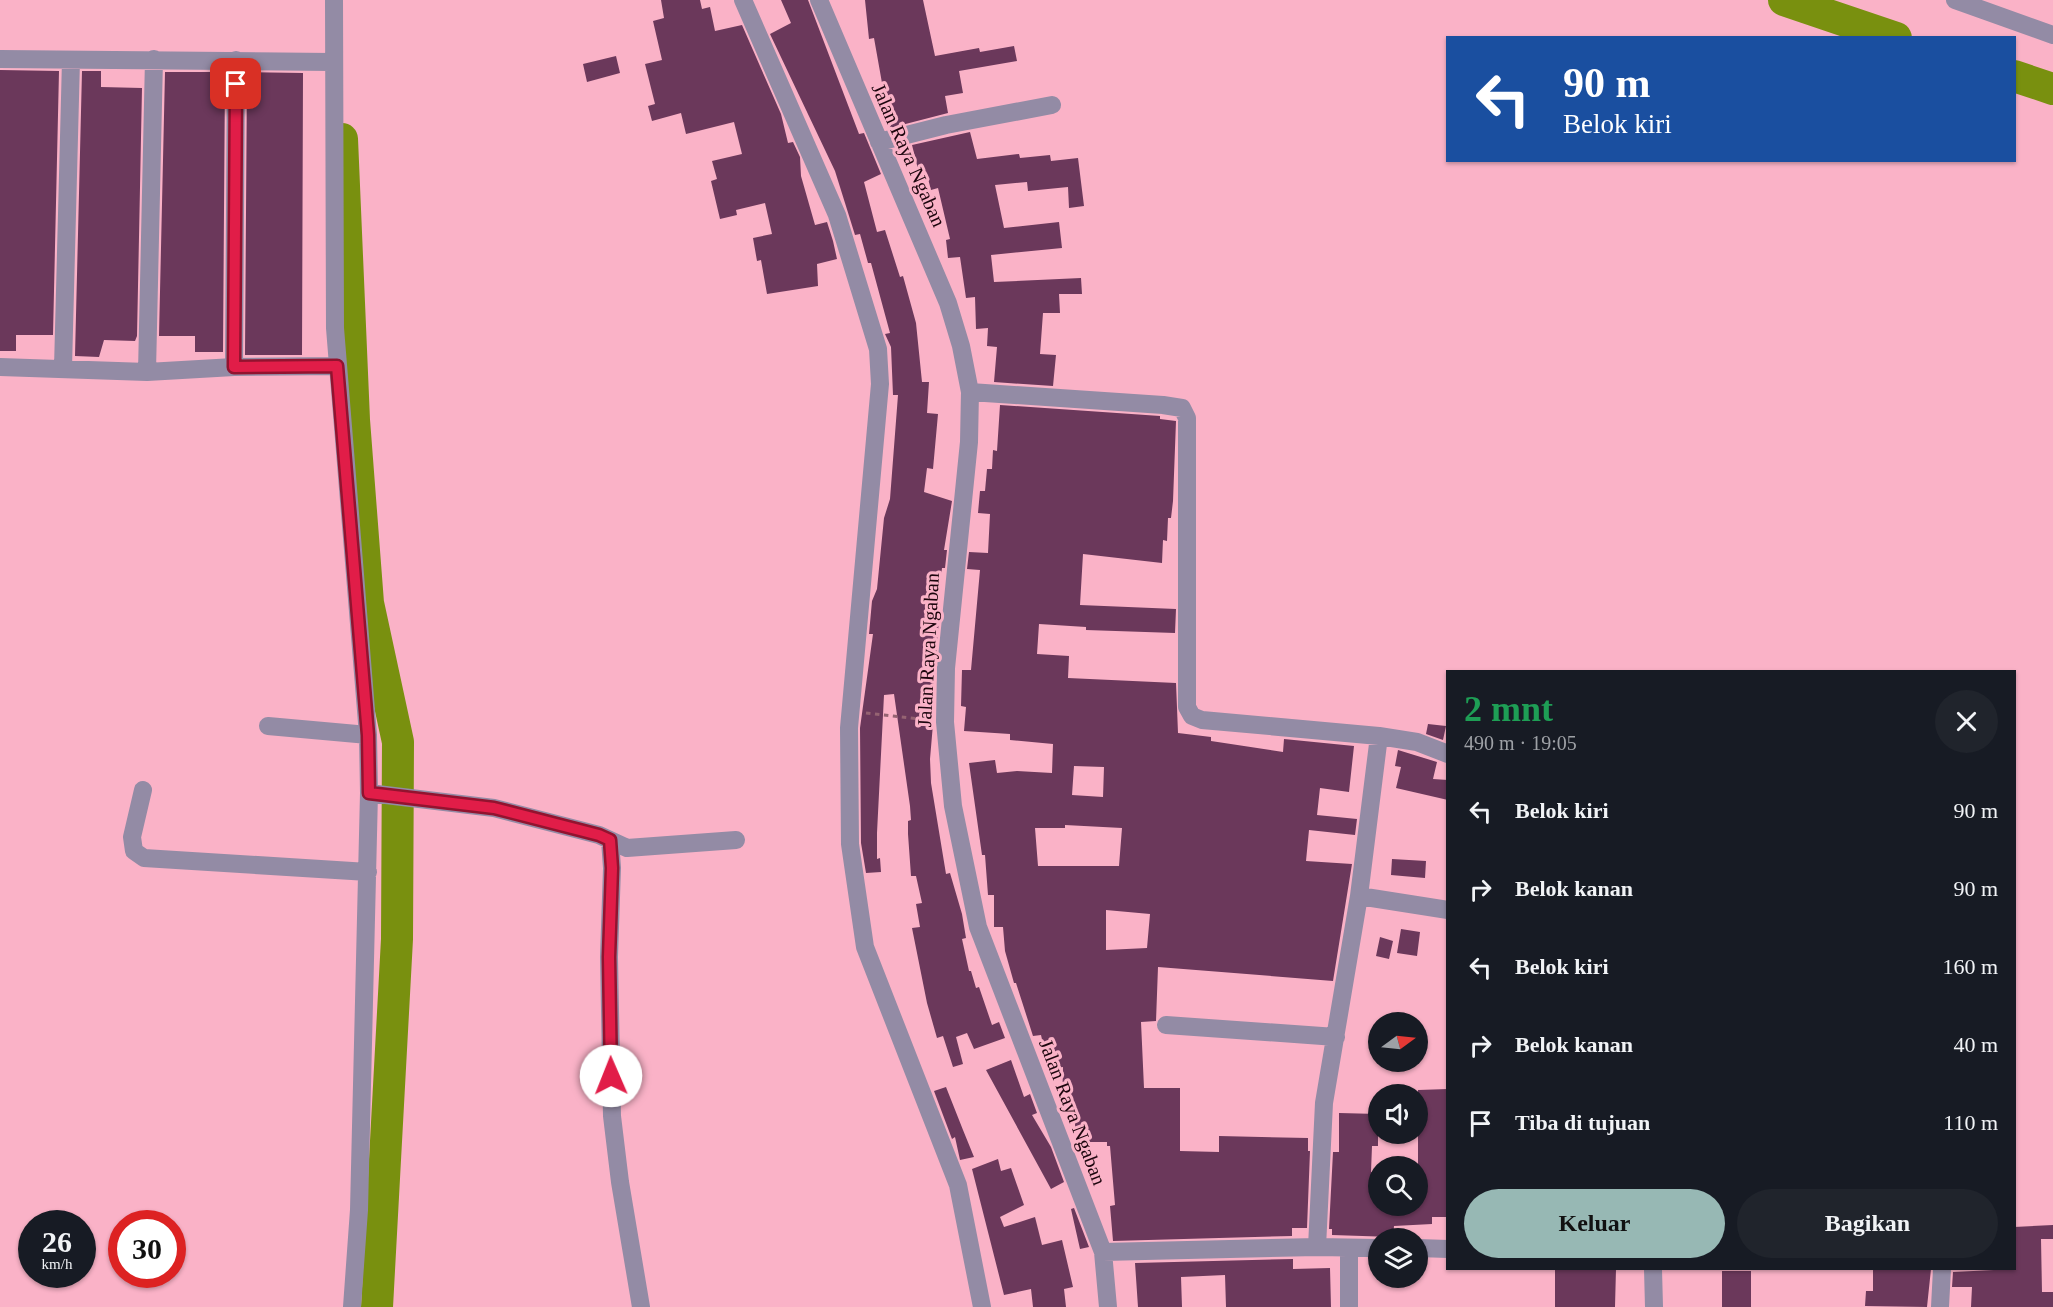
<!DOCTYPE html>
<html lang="id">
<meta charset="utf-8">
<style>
body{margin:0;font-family:Georgia,serif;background:#20242c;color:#f1f3f6;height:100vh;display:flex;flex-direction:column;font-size:22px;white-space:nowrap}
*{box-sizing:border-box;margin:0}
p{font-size:20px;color:#9ea1a6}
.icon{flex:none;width:33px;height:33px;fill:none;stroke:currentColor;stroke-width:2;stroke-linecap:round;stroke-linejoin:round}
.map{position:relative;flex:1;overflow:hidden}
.side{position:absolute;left:1446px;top:670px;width:570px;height:600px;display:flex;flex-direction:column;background:#171b24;border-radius:0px;box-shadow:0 2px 4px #0004}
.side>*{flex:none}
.guide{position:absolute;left:1446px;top:36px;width:570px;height:126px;border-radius:0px;box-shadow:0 2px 4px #0004;background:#1a4fa0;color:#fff;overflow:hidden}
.needle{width:39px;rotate:75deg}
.buttons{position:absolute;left:1368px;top:1012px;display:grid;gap:12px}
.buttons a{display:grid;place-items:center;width:60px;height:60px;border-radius:50%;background:#171b24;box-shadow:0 2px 4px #0004;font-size:30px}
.speed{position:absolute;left:18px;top:1210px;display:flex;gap:12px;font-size:30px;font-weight:700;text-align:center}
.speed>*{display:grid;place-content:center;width:78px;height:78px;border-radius:50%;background:#171b24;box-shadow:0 2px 4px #0004;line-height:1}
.speed small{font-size:15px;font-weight:400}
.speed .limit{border:9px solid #d22;background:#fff;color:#111}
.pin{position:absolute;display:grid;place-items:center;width:51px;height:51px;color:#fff;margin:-26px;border-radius:12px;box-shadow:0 3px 9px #0006}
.me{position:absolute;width:66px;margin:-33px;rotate:359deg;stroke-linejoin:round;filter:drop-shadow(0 0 4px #0008)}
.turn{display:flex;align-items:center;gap:21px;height:126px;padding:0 18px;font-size:27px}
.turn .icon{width:78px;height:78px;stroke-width:2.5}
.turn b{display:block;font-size:42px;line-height:51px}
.round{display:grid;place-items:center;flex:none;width:63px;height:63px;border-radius:32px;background:#20242c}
.headline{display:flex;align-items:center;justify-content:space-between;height:102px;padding:0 18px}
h1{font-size:36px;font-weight:600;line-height:45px;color:#1e9e55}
.cta{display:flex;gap:12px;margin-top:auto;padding:12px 18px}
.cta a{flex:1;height:69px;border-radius:36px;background:#97b8b4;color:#111;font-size:24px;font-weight:600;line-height:69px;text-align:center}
.cta a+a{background:#20242c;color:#f1f3f6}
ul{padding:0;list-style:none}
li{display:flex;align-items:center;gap:18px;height:78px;padding:0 18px}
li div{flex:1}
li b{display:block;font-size:22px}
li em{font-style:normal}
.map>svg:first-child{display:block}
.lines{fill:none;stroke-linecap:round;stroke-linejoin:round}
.river{stroke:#79900f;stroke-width:32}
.building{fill:#6b385b;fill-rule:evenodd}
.path{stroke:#956372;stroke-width:3;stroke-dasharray:4.5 4.5;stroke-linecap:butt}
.minor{stroke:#938ba5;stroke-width:18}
.route-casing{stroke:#92132f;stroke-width:15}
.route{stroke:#e11d48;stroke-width:10}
.labels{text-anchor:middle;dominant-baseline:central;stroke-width:6;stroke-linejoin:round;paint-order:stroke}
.street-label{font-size:20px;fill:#1c050d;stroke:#fab2c7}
</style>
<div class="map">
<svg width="2053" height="1307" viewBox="0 0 2053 1307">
<rect width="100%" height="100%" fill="#fab2c7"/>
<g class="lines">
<path class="river" d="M1784,0L1896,38
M2014,76L2053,89
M342,139L354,420L368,603L398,742L397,939L377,1307"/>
</g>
<path class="building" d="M661,0H700L702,9L710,7L715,31L742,25L781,114L788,143L793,142L800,157L801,176L815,225L827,222L833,241L837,259L817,264L818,286L767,294L761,260L757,261L753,238L772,234L765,203L736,210L737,215L720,219L711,181L717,179L712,161L742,154L734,122L686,134L681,113L652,121L648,106L655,104L645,64L662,60L653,21L664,18Z
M781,0H808L859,134L864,133L881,174L864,182L877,232L885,230L900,277L903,276L916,323L922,382H929L927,413L938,414L933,469L927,468L924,492L952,501L944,550H947L945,568H942L936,618L939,619L934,681L926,724H933L930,759L931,783L946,874L950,873L962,914L966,938L962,939L969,971H971L976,988L979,987L992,1025L999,1022L1005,1038L974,1049L967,1033L956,1037L963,1064L953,1067L943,1036L937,1038L927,1003L912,928L920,927L916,904L922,903L916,876H911L908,834V821L911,820L910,806L894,694L884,695L877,833V859L880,858L881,872L866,873L861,843L860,728L873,634H869L872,601L877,589L884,518L890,499L898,395H893L891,347L885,334L890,333L871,263H868L860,234L855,235L835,171L770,34L791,23Z
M865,0H923L935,56L979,48L980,52L1014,46L1017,61L959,71L963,93L945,96L948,113L890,128L874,38L869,39Z
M616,56L620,73L587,82L583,64Z
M0,70L59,71L53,335H16V351H0Z
M82,71H101V87L142,88L137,336L135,341L104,340L99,357L75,356Z
M165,72H225L223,352H195V336H159Z
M247,72L303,73L302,355H245Z
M970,132L977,159L1019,154L1020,158L1050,155L1051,161L1078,158L1084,206L1069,208L1068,187L1028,191L1027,182L995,185L1004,228L1059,222L1062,248L991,255L994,282L1081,278L1082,294H1059L1060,313H1043L1040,354L1056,355L1053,386L994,382L997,347L987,346L988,328L976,329L975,297L966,298L960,257L948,258L946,240L950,239L938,188L931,190L926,171L919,173L912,145Z
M1000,405L1160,416V419L1176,421L1173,501L1171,518H1168L1167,541L1163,540L1162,563L1083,554L1080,605L1176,609L1175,633L1086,630V627L1039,624L1037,654L1069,656L1068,678L1176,683L1178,733L1211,737V741L1283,752L1284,739L1354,746L1349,792L1320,788L1317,815L1357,819L1355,835L1309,830L1306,861L1352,864L1333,981L1158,967L1156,1021L1141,1022L1144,1088H1180V1151L1219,1152V1136L1308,1138V1151H1310L1307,1228H1292V1236L1113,1241L1110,1206L1115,1205L1110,1146H1107V1142H1076L1074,1106H1062L1063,1067L1049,1070L1041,1035L1033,1036L1016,983H1014L1005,951L1003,927H994V895H988L985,855H982L969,763L995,760L997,773L1017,771L1052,773L1053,744L1010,740V734L964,731L966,707L961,706L962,670H971L980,570L967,569L969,552L988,553L990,514L978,513L980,491H985L987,469H992L993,450L997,451ZM1074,766L1104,767L1103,797L1072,795ZM1065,825L1122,828L1119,866H1038L1035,828H1065ZM1106,910L1150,914L1147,948L1106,950Z
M1428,724L1446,726L1443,740L1426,734Z
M1398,750L1437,762L1433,779L1448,780V800L1396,788L1401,767L1395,766Z
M1392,859L1426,861L1425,878L1391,875Z
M1401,929L1420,932L1417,956L1397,953Z
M1380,937L1393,941L1389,959L1376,956Z
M1011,1060L1024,1097L1030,1094L1037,1113L1032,1115L1051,1147L1064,1182L1051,1189L986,1070Z
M946,1087L963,1130L974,1157L960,1160L955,1137L952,1139L934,1091Z
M1448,1089V1217H1432V1224L1394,1226L1393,1237L1332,1235V1229H1329L1333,1152H1339V1113L1378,1114V1146H1372L1371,1172L1378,1173V1206H1418V1090Z
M998,1159L1001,1171L1011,1168L1024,1205L1000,1217L1004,1227L1035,1217L1042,1245L1062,1240L1073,1287L1064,1289L1066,1307H1033L1031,1289L1004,1295L972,1169Z
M1074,1208L1089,1247L1080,1249L1071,1209Z
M2053,1225V1239H2041L2042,1292H2053V1307H1971L1972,1287H1952L1953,1272L2014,1269V1227Z
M1293,1259V1269L1330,1268L1331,1307H1226L1225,1275L1181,1277L1182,1307H1138L1135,1263Z
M1555,1269H1616L1615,1307H1555Z
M1873,1269H1931L1927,1307L1865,1306L1866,1291H1873Z
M1722,1271H1751V1307H1722Z"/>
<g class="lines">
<path class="path" d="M866,713L928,720"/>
<path class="minor" d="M334,0L335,328L368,735L369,793L359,1210L352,1307
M743,0L837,215L878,349L880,384L849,728L850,844L865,947L958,1185L982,1307
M819,0L948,303L961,346L970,392L969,442L946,668L945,722L953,806L978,927L1103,1252L1108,1307
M1955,0L2053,35
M0,59L332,62
M879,142L946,125L1052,105
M0,367L147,372L234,367L337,366
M234,367L236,60
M63,368L71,60
M147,372L154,59
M970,392L1163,405L1182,408L1187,418V707L1192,716L1202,720L1379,736L1417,742L1448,754
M268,726L368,735
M143,790L132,837L134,851L144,858L368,872
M369,793L494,808L599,835L627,848L736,840
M610,840L612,868L609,957L612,1116L620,1182L641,1307
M1359,896L1448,910
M1166,1025L1336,1037
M1317,1247L1324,1103L1359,896L1379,736
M1418,1248L1448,1249
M1103,1252L1317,1247L1378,1248
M1653,1269L1654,1307
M1349,1307V1248
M1940,1307L1942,1269"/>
</g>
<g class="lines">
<defs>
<path id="route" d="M236,84L234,367L337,366L368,735L369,793L494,808L599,835L610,840L612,868L609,957L611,1076"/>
</defs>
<use href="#route" class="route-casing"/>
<use href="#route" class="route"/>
</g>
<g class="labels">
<g class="street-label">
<text transform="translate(909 155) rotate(66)">Jalan Raya Ngaban</text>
<text transform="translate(928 650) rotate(-87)">Jalan Raya Ngaban</text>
<text transform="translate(1073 1112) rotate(69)">Jalan Raya Ngaban</text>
</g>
</g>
</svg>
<div class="buttons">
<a><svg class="needle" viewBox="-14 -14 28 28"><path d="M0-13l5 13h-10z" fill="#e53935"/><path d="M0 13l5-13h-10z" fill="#9ea1a6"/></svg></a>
<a><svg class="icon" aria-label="sound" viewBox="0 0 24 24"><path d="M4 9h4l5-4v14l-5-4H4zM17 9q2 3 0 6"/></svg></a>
<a><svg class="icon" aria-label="search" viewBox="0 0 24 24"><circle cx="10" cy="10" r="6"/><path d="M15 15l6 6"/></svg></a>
<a><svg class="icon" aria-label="layers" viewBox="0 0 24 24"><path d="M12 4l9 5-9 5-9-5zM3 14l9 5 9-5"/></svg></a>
</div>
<div class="speed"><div>26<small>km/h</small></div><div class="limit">30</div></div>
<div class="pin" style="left:236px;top:84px;background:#d93025"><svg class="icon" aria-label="arrive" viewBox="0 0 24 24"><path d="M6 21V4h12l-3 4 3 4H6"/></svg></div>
<svg class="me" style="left:611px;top:1076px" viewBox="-20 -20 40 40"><circle r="19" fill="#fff"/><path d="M0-13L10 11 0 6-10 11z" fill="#e11d48"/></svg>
<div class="guide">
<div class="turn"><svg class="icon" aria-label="left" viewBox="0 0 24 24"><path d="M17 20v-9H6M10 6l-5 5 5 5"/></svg><div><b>90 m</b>Belok kiri</div></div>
</div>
<section class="side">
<div class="headline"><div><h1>2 mnt</h1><p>490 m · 19:05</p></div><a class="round"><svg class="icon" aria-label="close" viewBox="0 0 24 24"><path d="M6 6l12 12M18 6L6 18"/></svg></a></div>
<ul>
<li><svg class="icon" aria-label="left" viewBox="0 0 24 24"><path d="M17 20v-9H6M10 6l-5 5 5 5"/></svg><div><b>Belok kiri</b></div><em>90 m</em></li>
<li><svg class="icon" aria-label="right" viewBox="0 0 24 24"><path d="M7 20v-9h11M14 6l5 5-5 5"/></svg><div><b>Belok kanan</b></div><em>90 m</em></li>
<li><svg class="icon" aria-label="left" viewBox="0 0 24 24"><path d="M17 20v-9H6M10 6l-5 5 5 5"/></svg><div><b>Belok kiri</b></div><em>160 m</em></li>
<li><svg class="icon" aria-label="right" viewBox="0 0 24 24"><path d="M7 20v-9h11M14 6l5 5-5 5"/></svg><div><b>Belok kanan</b></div><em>40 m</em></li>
<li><svg class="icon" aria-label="arrive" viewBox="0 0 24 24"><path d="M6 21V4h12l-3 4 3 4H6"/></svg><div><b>Tiba di tujuan</b></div><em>110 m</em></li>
</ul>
<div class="cta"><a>Keluar</a><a>Bagikan</a></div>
</section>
</div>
